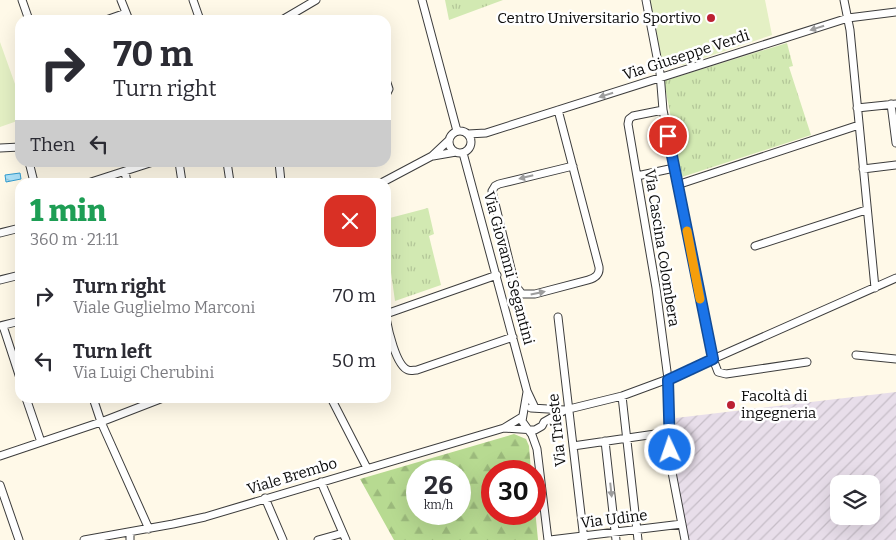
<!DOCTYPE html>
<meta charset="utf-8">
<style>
body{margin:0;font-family:Bitter,serif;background:#f7f7f7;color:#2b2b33;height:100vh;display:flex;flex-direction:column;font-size:19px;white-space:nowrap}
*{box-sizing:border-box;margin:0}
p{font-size:16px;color:#7c7c81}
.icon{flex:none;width:28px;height:28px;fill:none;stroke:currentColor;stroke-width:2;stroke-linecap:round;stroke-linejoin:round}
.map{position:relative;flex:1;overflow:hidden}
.details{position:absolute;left:15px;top:178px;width:376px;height:225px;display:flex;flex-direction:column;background:#fff;border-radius:15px;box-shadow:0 5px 20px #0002}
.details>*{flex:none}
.top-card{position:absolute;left:15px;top:15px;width:376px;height:152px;border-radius:15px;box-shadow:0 5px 20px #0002;background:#fff;color:#2b2b33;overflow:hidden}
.controls{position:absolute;left:830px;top:475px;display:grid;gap:10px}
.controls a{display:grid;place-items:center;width:50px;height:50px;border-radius:10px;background:#fff;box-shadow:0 5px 20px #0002;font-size:25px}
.speed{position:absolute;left:406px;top:460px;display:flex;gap:10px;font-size:25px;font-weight:700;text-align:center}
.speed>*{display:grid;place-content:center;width:65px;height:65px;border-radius:50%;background:#fff;box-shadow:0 5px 20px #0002;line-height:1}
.speed small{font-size:12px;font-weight:400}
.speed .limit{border:8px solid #d22;background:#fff;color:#111}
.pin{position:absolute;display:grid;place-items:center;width:42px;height:42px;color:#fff;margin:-21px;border:2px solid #fff;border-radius:50%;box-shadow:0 1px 5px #0007}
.me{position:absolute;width:55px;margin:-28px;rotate:357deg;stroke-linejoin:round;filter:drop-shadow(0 0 4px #0008)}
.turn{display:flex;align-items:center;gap:18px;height:105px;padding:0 15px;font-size:22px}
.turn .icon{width:65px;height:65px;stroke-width:2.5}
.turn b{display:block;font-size:35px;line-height:42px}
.then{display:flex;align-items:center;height:48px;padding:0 15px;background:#0003;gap:10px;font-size:19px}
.round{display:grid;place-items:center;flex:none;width:52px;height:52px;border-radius:15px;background:#f7f7f7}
.overview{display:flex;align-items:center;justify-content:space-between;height:85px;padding:0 15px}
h1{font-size:30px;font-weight:800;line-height:38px;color:#1e9e55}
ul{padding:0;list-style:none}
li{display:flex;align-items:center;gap:15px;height:65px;padding:0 15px}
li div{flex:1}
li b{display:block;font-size:19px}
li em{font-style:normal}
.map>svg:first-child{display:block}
.industrial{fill:url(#industrial-furrows);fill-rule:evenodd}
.grass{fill:url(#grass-tufts)}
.forest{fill:url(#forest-firs);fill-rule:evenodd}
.pitch{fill:#e4f0c4}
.water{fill:url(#water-waves);stroke:#319ccf}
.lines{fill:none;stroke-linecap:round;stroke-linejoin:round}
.minor-casing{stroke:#3d3d3d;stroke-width:9}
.minor{stroke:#fff;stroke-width:7}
.oneway{fill:#9d9d9d}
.route-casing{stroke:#114b97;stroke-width:12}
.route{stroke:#1a73e8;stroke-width:9}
.slow{stroke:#f59e0b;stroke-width:9}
.poi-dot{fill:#bc2133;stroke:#fff;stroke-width:2}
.labels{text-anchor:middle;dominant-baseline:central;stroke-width:5;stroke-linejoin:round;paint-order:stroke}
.poi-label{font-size:15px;fill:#0a0a0a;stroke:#fff;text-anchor:end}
.street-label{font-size:15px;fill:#0a0a0a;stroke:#fff}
</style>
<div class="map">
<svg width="896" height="540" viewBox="0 0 896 540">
<defs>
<pattern id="industrial-furrows" width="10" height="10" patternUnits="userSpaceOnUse" patternTransform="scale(1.25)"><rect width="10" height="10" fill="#e8deea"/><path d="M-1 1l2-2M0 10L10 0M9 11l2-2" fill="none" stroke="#c6bdc7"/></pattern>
<pattern id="grass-tufts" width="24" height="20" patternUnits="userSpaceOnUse" patternTransform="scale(1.25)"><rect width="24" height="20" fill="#d2e9b2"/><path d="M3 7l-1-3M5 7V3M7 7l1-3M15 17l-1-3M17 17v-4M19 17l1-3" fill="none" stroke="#b3c698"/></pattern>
<pattern id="forest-firs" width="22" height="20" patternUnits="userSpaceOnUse" patternTransform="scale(1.25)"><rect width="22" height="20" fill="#b7da91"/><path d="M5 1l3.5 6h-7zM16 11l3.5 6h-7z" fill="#9cba7c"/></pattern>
<pattern id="water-waves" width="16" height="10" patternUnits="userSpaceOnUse" patternTransform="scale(1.25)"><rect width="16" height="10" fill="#abe0f7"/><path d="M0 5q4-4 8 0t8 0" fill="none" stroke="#92bfd2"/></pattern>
</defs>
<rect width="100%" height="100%" fill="#fff9e8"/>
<path class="industrial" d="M896,392V540H688L675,480L674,447L676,418ZM839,484H871V516H839Z"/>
<path class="grass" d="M445,0H503L449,20Z
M787,43L793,66L789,67L811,135L682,177L664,81Z
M428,208L434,234L429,236L441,285L395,301L386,237V219Z"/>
<path class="forest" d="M514,434L526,439L529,446L531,471H492V514H535V509L538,540H394L360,479ZM418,471H460V514H418Z"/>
<path class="pitch" d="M650,0H765L772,35L683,65L670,58L662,61Z
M0,42L20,98V120L0,127Z"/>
<path class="water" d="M20,173L21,179L6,182L5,175Z"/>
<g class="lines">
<defs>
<path id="minor" d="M22,0L29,20
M121,0L129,20
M193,0L200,20
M422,0L457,131
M646,0L660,73L663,110L633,116L629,119L628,124L656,288L668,379L671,467L685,540
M844,0L850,30L875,288
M106,20L126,13
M282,20L316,0
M386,80L389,89L386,95
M891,104L896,143
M857,108L896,104
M558,110L599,267C600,275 595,278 588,280L535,294H522L515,285L492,191L495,186L499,184L573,166
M663,110L713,359L718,372L726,374L807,362
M449 142a11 11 0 1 1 22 0a11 11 0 1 1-22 0Z
M468,134L486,133L848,18L896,12
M0,148L20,147
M463,153L527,391L535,408
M433,156L456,152
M29,162L34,182
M179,162L182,182
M227,162L230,182
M279,162L281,182
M863,169L896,165
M125,172L127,182
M637,176L674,168
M91,182L153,162
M383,182L432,156L449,140
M677,185L859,125
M0,233L20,228
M755,246L866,210
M0,280L20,275
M386,314L497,275
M558,317L584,540
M386,318C388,329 396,366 408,370C411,371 414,370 417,370L513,337
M0,326L20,321
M3,326L20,378
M856,355L896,359
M527,392L522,421L532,435L537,449L548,540
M622,396L638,540
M26,398L41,442
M93,398L101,422L149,529
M331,398L367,468
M531,408L565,410
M504,428L535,430L542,426L544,422L565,410L622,396L668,379L896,278
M605,441L616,540
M573,446L669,432
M0,456L101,422L163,398
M321,482L346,540
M0,485L19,540
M265,498L283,540
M130,532V540
M84,540L173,524L205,517L504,428L522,417
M318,540L343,533
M550,540L682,524"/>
</defs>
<use href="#minor" class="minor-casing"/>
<use href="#minor" class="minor"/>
</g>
<defs><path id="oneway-solid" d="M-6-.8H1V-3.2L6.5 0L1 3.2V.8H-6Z" transform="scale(1.25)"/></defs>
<g class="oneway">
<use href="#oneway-solid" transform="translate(817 28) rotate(162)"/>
<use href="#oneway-solid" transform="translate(606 95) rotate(162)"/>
<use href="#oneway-solid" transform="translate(526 177) rotate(166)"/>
<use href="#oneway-solid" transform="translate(538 293) rotate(-12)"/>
<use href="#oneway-solid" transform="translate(611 490) rotate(84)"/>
</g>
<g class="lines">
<defs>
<path id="route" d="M668,136L713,359L668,380L670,450"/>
</defs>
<use href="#route" class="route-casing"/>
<use href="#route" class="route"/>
<path class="slow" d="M687,231L700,299"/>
</g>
<g class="poi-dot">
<circle cx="711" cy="18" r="5"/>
<circle cx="731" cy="405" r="5"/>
</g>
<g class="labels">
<g class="poi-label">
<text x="701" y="18">Centro Universitario Sportivo</text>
<text x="741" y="396" text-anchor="start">Facoltà di<tspan x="741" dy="17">ingegneria</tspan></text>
</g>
<g class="street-label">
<text transform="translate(686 55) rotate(-18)">Via Giuseppe Verdi</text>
<text transform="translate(662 248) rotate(81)">Via Cascina Colombera</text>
<text transform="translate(509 268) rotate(75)">Via Giovanni Segantini</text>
<text transform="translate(557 430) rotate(-96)">Via Trieste</text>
<text transform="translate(292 476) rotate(-17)">Viale Brembo</text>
<text transform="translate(614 519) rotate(-7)">Via Udine</text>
</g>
</g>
</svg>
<div class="controls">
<a><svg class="icon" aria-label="layers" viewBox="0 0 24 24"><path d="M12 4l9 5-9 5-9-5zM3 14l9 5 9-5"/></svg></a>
</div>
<div class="speed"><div>26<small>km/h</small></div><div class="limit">30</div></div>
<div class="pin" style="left:668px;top:136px;background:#d93025"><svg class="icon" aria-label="arrive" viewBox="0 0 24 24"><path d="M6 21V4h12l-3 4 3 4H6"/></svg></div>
<svg class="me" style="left:670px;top:450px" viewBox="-20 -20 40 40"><circle r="17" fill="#1a73e8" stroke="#fff" stroke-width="3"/><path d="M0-11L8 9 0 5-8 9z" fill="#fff"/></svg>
<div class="top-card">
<div class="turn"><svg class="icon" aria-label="right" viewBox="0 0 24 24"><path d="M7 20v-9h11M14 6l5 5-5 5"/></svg><div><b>70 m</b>Turn right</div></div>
<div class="then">Then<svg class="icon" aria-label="left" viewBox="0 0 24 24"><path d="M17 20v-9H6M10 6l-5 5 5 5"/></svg></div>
</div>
<section class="details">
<div class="overview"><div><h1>1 min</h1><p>360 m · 21:11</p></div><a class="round" style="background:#d93025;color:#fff"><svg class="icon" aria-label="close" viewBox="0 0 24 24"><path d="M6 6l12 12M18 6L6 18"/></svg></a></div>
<ul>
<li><svg class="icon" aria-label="right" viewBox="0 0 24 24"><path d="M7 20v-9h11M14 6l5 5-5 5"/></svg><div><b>Turn right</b><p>Viale Guglielmo Marconi</p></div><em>70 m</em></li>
<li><svg class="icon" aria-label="left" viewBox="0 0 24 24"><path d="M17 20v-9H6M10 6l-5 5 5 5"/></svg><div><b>Turn left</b><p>Via Luigi Cherubini</p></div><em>50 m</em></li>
</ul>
</section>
</div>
